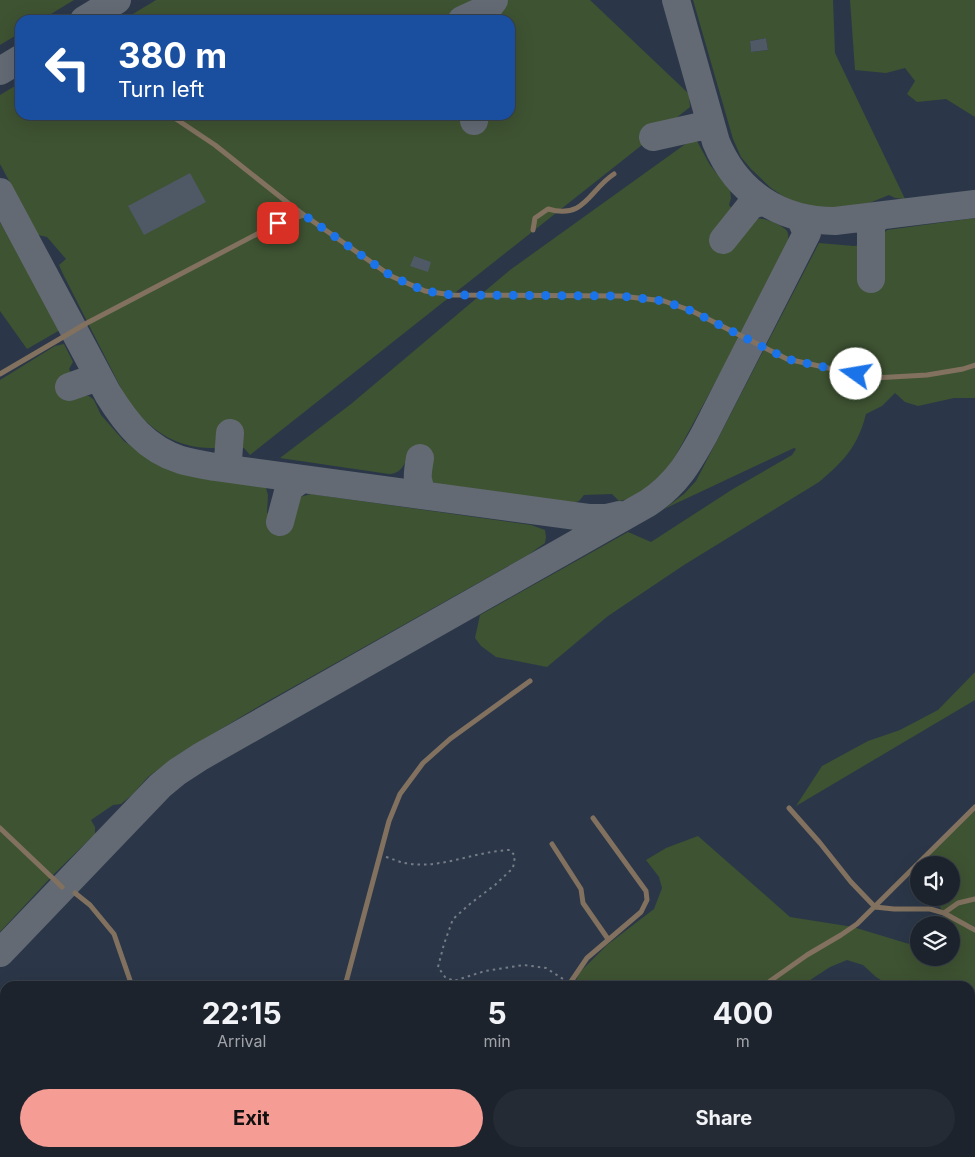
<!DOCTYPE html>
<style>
body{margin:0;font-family:Inter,sans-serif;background:#252b34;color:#f1f3f6;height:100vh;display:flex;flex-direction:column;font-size:19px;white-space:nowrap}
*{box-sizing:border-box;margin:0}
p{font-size:16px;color:#a0a4a9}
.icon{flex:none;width:28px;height:28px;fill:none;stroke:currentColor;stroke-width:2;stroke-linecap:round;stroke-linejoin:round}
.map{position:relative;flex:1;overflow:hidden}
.details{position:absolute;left:0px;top:981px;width:975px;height:176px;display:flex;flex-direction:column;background:#1c232c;border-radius:15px 15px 0 0;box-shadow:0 5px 20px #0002,0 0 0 1px #3a4048}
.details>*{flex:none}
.hud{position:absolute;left:15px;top:15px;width:500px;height:105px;border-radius:15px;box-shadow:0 5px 20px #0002,0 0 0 1px #3a4048;background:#1a4fa0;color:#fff;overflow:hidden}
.controls{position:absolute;left:910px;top:856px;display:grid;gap:10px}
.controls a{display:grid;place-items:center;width:50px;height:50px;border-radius:50%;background:#1c232c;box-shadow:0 5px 20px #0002,0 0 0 1px #3a4048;font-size:25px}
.pin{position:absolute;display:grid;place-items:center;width:42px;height:42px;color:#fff;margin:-21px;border-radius:10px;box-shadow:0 2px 8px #0006}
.me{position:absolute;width:55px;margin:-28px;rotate:283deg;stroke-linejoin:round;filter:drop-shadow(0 0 4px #0008)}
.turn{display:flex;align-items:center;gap:18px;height:105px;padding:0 20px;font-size:22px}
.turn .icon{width:65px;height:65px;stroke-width:2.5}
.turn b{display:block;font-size:35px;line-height:42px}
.eta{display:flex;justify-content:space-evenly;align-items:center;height:85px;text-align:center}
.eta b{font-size:30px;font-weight:700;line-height:35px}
.action{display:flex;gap:10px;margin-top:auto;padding:10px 20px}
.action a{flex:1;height:58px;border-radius:30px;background:#f59c95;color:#111;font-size:20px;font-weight:700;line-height:58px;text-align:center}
.action a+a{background:#252b34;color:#f1f3f6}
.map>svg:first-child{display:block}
.built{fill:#2b3748;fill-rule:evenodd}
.green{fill:#3e5332;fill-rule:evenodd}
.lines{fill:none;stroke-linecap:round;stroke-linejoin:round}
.taxiway{stroke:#636a74;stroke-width:28}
.building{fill:#4f5865}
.path{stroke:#757c86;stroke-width:2;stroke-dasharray:2.5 4;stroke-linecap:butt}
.lane{stroke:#82715f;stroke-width:5}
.route{stroke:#1a73e8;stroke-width:9;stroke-dasharray:0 16.2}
</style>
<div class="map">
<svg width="975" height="1157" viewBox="0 0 975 1157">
<rect width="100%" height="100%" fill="#262f3a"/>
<path class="built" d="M0,0H975V1157H0ZM20,20H510V115H20ZM919,865H951V898H919ZM919,925H951V958H919ZM5,986H970V1152H5Z"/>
<path class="green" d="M0,0H74L41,20H20V33L0,45Z
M156,0H471L460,20H123Z
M495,0H590L689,94L690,107L250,455L244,448C229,447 212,449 197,447C166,442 147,425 128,402L63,274L59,265L66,259L47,237L38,235L0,164V95L20,83V115H510V20H484Z
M693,0H833L835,53L905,199L895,198L889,195L862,206L820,209L792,202L771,188L751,169L741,157L733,139ZM766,38L768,50L751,52L750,41Z
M850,0H975V117L946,99L917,102L907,94L915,81L905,68L886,73L855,70Z
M691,140L697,141L710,165L730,190L731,198L729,205L746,227C749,224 751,220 755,219C762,216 783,225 787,231C789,235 788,238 788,242L736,344L676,455C664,475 643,498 619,501L612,494L584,495L579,501L569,504L437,485L432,481L430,467L405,463C401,470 397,474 389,474L280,458L351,404L510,270Z
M975,218V398H954L918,406L905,402L895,393L882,406L866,414C858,446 844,461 819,482L684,565L608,616L547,667L496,657L481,646L475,638L480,615L628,532L651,542L733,489L792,455L796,449L794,448L664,509L684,494L696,481L819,243L854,246L881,242L882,235L887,230Z
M0,222L60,330L27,349L0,311Z
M64,344L73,362L69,369L82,396H89L94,400L101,415L124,441L156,464L192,476L258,484L266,488L268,495L267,513L295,517L300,497L311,494L531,525L545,530L546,537L545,543L528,555L261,705L179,754L148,777L132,795L121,804L113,805L91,820L95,827V834L54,874L0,932V380L55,346Z
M975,672V700L796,806L822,766L868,741L900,730L938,710Z
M975,807V1157H794L807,1152H970V986H891L876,977L863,965L847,960L830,967L801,986H574L579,973L607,945L654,909L662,888L659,877L646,860L666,848L698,836L790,917L853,927L919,947V958H951V925H939L944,913L934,898H951V865H924L925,857Z
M297,1152L413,1153V1157H293Z
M605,1152H742L747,1157H603Z"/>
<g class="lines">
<path class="taxiway" d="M676,0L716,142C737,193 780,221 835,221L975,204
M84,20L117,0
M462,20L488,8L494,0
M0,71L20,59
M474,121L475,115
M653,137L702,126L708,129
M0,192L108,394C126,423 146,449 181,460C192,463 204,465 215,467L590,518H607L620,515
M723,240L751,205L758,203
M871,279V226L875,220
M69,387L92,379L97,381
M230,433L228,460L231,466
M420,458C418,471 415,481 423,492
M280,522L289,488L296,483
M0,953L160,786L177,772L200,757L648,503C677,484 689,462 705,433L807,233L801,220"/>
</g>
<path class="building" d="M766,38L768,50L751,52L750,41Z
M190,173L206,202L144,235L128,206Z
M414,256L431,262L428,272L410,266Z"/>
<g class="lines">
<path class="path" d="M386,857C393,859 399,862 405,863C440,870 475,851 510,850L515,856L513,868L495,885L471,903L453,919L444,944L438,967L445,977L454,981L485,971L524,965L546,968L563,979"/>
<path class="lane" d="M304,215L391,276L425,291L452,295L621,296L664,301L692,311L787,359L874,378L927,375L963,369L975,365
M278,223L304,215L288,203
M533,230L535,218L548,209C585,220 589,190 614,174
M0,374L87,323L278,223L288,203L215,145L170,115
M789,808L820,843L851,882L875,907L894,909H930L944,913L975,930
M0,828L62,887
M552,844L581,889L583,903L608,939
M75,893L90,905L114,934L132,986
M944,913L958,903L975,899
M345,986L389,821L400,794L423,763L450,739L530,681
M568,986L587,958L641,912L647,900L646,891L593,818
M763,986L807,955L841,935L857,924L975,807
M970,1131L975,1121
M246,1157L250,1152
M389,1157L390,1152
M653,1157L654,1152
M955,1157L957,1152"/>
</g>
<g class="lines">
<path class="route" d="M278,223L304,215L391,276L425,291L452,295L621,296L664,301L692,311L787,359L856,374"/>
</g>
</svg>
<div class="controls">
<a><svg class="icon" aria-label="sound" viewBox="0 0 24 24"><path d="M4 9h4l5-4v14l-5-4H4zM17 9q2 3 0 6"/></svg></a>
<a><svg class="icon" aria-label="layers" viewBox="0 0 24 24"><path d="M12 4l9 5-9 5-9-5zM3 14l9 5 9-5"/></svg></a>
</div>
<div class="pin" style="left:278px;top:223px;background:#d93025"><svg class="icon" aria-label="arrive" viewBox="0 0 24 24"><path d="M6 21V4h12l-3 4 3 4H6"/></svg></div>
<svg class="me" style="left:856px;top:374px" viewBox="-20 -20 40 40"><circle r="19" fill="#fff"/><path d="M0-13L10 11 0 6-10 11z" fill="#1a73e8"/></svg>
<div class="hud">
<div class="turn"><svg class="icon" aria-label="left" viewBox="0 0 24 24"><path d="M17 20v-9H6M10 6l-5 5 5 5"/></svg><div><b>380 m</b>Turn left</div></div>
</div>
<section class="details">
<div class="eta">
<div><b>22:15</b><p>Arrival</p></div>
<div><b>5</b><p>min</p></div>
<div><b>400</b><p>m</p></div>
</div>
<div class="action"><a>Exit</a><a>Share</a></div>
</section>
</div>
